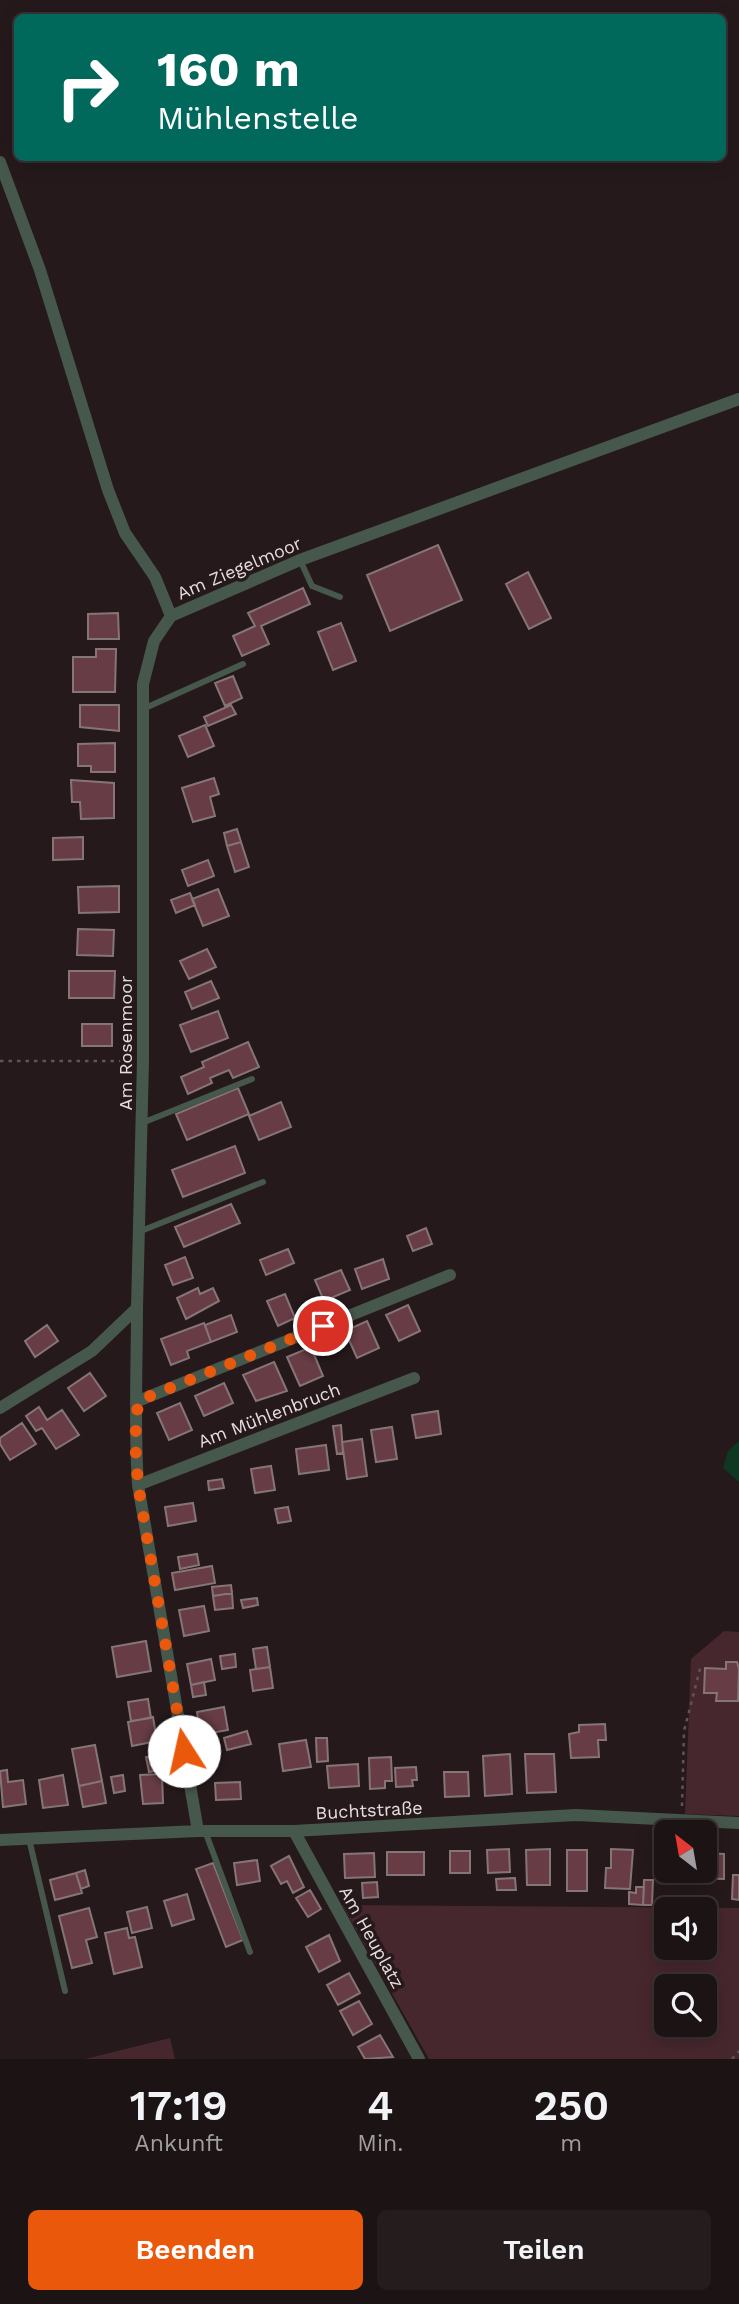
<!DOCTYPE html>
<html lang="de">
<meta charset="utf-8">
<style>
body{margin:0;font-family:"Work Sans",sans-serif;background:#251c1d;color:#f1f3f6;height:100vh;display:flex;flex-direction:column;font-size:26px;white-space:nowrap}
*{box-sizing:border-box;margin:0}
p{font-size:23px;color:#a09ea0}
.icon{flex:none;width:38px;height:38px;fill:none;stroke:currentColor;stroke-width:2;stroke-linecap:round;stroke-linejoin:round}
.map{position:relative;height:2059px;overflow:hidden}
.details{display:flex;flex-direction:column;background:#1c1314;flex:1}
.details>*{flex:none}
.top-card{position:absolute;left:14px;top:14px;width:712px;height:147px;border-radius:10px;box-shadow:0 4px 18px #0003,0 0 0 2px #3a3234;background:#00695c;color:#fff;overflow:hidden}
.needle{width:46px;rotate:329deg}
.buttons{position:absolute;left:654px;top:1820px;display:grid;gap:14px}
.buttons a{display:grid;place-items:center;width:63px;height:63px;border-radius:10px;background:#1c1314;box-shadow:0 4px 18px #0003,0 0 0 2px #3a3234;font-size:35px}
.pin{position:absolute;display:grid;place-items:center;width:60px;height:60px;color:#fff;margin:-30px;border:4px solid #fff;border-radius:50%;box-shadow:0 2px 7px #0007}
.me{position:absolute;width:77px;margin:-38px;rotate:350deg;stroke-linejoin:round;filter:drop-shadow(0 0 5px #0008)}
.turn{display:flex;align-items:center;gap:24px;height:147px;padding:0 28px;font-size:32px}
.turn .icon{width:91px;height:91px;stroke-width:2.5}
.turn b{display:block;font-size:49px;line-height:60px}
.eta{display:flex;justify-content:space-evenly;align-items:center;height:119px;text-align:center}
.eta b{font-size:42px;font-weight:600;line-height:49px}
.primary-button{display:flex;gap:14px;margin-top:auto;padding:14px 28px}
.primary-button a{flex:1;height:80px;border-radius:10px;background:#ea580c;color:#fff;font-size:28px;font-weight:600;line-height:80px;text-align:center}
.primary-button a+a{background:#251c1d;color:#f1f3f6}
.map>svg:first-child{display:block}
.green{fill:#46272d;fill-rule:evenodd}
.water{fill:#0e3822}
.building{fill:#673c44;stroke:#857577;stroke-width:2}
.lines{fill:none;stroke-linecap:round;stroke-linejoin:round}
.path{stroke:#5f5456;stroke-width:2.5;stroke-dasharray:3.5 5;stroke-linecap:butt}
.service{stroke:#46574c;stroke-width:6}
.minor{stroke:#46574c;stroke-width:12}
.route{stroke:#ea580c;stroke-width:12;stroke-dasharray:0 21.6}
.labels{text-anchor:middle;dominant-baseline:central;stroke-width:7;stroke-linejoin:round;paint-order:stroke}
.street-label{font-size:18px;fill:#e7dedf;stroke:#25191b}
</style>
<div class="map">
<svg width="739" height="2059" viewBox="0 0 739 2059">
<rect width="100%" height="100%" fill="#25191b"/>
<path class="green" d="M724,1631L739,1632V1816L685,1814L691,1659Z
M342,1905L739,1908V2059H429ZM667,1909H705V1948H667ZM667,1986H705V2025H667Z
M170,2038L175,2059H85Z"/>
<path class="water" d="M739,1441V1482L723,1468L728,1451Z"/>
<path class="building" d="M438,545L462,600L390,631L367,575Z
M528,572L551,618L529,629L506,584Z
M303,588L310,604L261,626L269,644L242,656L233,636L255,626L248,613Z
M118,613L119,639H88V614Z
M341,623L356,661L333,670L318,632Z
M96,649H116L115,692H73V657H96Z
M233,676L242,698L225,706L215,683Z
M80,705H119V731L80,727Z
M231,705L236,714L208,726L204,717Z
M205,725L214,746L188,757L179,736Z
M115,743V772H91V766H78V744Z
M214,778L219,794L210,797L215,816L193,822L182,788Z
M71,780L114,783V818L81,819L80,802H72Z
M237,829L241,842L227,846L224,833Z
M83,837V859L53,860V838Z
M241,842L249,867L235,872L227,846Z
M208,860L214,876L188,886L182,870Z
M119,886V912L79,913L78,887Z
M218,889L229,916L203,926L192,899Z
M190,893L195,905L176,913L171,900Z
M78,929L114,930L113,956L77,955Z
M207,949L216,967L189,979L180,961Z
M69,971H115L114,998H69Z
M211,981L219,998L192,1009L185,992Z
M218,1011L228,1038L191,1052L180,1025Z
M82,1024H112V1046H82Z
M248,1042L259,1067L233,1078L229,1070L210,1078L212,1083L188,1094L181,1077L204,1067L202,1062Z
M238,1088L249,1114L187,1140L176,1114Z
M281,1102L291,1127L259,1140L249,1116Z
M235,1146L245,1173L183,1197L172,1170Z
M231,1204L240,1223L184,1247L175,1227Z
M426,1228L432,1244L413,1251L407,1236Z
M288,1249L294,1263L266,1275L260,1260Z
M185,1257L193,1278L173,1285L165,1265Z
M383,1259L389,1279L362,1289L355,1269Z
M341,1270L350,1290L324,1301L315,1280Z
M198,1288L200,1294L213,1288L219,1301L186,1319L177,1298Z
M285,1294L295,1318L278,1326L267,1301Z
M408,1305L420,1331L399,1341L386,1315Z
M231,1315L237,1332L211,1342L205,1325Z
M367,1321L379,1348L357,1358L345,1331Z
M204,1323L211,1342L187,1351L189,1358L171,1365L161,1339Z
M47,1325L58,1341L35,1357L25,1341Z
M311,1347L323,1376L300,1386L287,1357Z
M274,1362L287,1391L256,1401L243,1375Z
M90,1373L106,1396L84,1411L68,1388Z
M224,1383L233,1403L204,1416L195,1396Z
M180,1403L192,1430L169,1440L157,1413Z
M39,1407L47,1420L62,1410L79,1435L56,1449L42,1428L36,1431L26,1416Z
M438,1411L441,1434L416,1438L412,1415Z
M22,1423L36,1444L10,1460L0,1444V1438Z
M341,1425L343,1453L337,1454L333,1426Z
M392,1427L397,1459L376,1462L371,1430Z
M362,1439L367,1476L347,1479L342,1442Z
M326,1445L329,1470L299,1474L296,1449Z
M271,1466L275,1490L255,1493L251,1469Z
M222,1479L224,1488L209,1490L208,1481Z
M193,1503L196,1521L168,1526L165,1507Z
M288,1507L291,1521L278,1523L275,1509Z
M197,1554L199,1565L180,1569L178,1557Z
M212,1566L215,1583L175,1590L172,1573Z
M231,1585L232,1593L213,1596L212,1587Z
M232,1593L233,1608L215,1610L213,1596Z
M257,1598L258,1605L243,1608L241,1600Z
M204,1606L209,1631L184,1636L179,1610Z
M146,1641L151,1671L117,1677L112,1647Z
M267,1647L270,1667L256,1669L253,1649Z
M235,1654L236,1667L222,1669L220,1656Z
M211,1659L215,1680L191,1685L187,1664Z
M726,1662H737L739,1669L738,1701H716L717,1693H704L705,1668L726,1669Z
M270,1667L273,1688L253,1691L250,1670Z
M204,1682L206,1695L193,1697L191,1685Z
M148,1699L151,1718L131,1721L128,1702Z
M224,1707L228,1730L200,1735L197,1712Z
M153,1717L157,1741L132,1746L128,1722Z
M605,1724L606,1740H598L599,1757L571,1758L569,1734L579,1732V1725Z
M247,1731L251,1744L227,1750L224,1738Z
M316,1738H327L328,1761L317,1762Z
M306,1740L311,1767L283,1771L279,1744Z
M95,1745L102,1781L79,1786L72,1749Z
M162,1754L165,1769L149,1772L146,1757Z
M510,1754L512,1794L485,1796L483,1756Z
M525,1754H554L556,1792L527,1793Z
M391,1757L392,1781H385V1788L370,1789L369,1758Z
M358,1764L359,1786L329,1788L327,1766Z
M416,1767L417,1780H412L413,1786L396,1787L395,1768Z
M7,1770L8,1782L23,1780L26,1804L3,1807L0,1771Z
M444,1772H468L469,1796L445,1797Z
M162,1774L163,1803L143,1804L140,1775Z
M63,1775L68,1805L43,1808L39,1780Z
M123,1775L125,1791L114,1793L111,1777Z
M102,1781L106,1803L83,1807L79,1786Z
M240,1782L241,1799L216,1800L215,1783Z
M509,1849L510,1872L488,1873L487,1850Z
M550,1849V1885H527L526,1850Z
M611,1849L633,1850L630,1889L605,1888L606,1868H611Z
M567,1850H587V1891H567Z
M450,1851H470V1873H450Z
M387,1852H424V1875H387Z
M656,1852L667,1853V1871H677V1874L655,1873Z
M374,1853L375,1877L345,1878L344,1854Z
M705,1853L724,1854V1879L693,1878V1871H705Z
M289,1856L304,1887L293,1893L287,1881L281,1884L271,1866Z
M257,1860L260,1881L237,1885L234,1863Z
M213,1863L243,1940L226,1947L196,1869Z
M85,1870L89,1886L81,1889L76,1873Z
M76,1873L82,1893L55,1900L50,1880Z
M733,1875H739V1900L732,1899Z
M515,1878L516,1890H497L496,1879Z
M644,1880H653L652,1905H643Z
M377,1882L378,1897L363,1898L362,1883Z
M636,1887H644L643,1905L629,1904V1892L636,1893Z
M310,1890L321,1909L308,1917L296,1898Z
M187,1894L194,1919L172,1926L164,1901Z
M147,1907L152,1928L132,1933L127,1912Z
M89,1908L97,1937L86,1940L92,1963L72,1968L59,1916Z
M127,1928L129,1938L135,1937L142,1967L114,1974L105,1933Z
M329,1935L340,1961L319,1972L306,1947Z
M349,1973L360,1993L338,2005L327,1985Z
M359,2001L372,2024L353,2035L340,2011Z
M380,2035L393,2057L365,2059L358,2047Z"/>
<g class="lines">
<path class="path" d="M0,1061H129
M682,1806L684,1731L701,1665
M732,2059L739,2051"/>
<path class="service" d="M300,560L312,586L340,597
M143,709L243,664
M142,1123L252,1079
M141,1231L263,1182
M205,1831L250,1952
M29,1839L65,1991"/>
<path class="minor" d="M0,162L40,270L108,490L125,533L155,577L171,616
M171,616L300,560L739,399
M137,1308C137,1367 134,1426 138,1485L198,1831
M138,1401L450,1275
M0,1408L92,1351L137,1308L143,1061V684L154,641L171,616
M138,1485L414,1378
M294,1831L419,2059
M0,1840L198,1831H294L576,1815L739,1823"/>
</g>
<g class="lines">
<path class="route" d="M184,1751L138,1485L135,1441L138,1401L323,1326"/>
</g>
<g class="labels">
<g class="street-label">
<text transform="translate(239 568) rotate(-23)">Am Ziegelmoor</text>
<text transform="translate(125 1043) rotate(-90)">Am Rosenmoor</text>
<text transform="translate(269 1415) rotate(-21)">Am Mühlenbruch</text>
<text transform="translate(369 1810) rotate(-3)">Buchtstraße</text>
<text transform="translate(372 1937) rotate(61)">Am Heuplatz</text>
</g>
</g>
</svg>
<div class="buttons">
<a><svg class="needle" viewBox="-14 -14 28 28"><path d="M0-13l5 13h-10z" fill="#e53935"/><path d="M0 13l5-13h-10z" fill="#a09ea0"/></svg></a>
<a><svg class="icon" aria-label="sound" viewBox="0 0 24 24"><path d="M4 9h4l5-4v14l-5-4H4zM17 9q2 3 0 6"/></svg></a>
<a><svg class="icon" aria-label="search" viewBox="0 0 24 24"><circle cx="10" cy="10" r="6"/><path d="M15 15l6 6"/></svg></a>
</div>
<div class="pin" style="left:323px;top:1326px;background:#d93025"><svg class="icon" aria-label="arrive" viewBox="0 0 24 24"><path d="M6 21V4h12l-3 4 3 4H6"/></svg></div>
<svg class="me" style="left:184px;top:1751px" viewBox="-20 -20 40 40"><circle r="19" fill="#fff"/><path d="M0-13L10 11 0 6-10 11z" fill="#ea580c"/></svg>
<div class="top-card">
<div class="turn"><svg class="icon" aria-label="right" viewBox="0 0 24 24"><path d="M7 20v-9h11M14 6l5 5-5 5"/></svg><div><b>160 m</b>Mühlenstelle</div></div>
</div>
</div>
<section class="details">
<div class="eta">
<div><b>17:19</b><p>Ankunft</p></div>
<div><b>4</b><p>Min.</p></div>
<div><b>250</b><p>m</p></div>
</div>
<div class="primary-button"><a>Beenden</a><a>Teilen</a></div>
</section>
